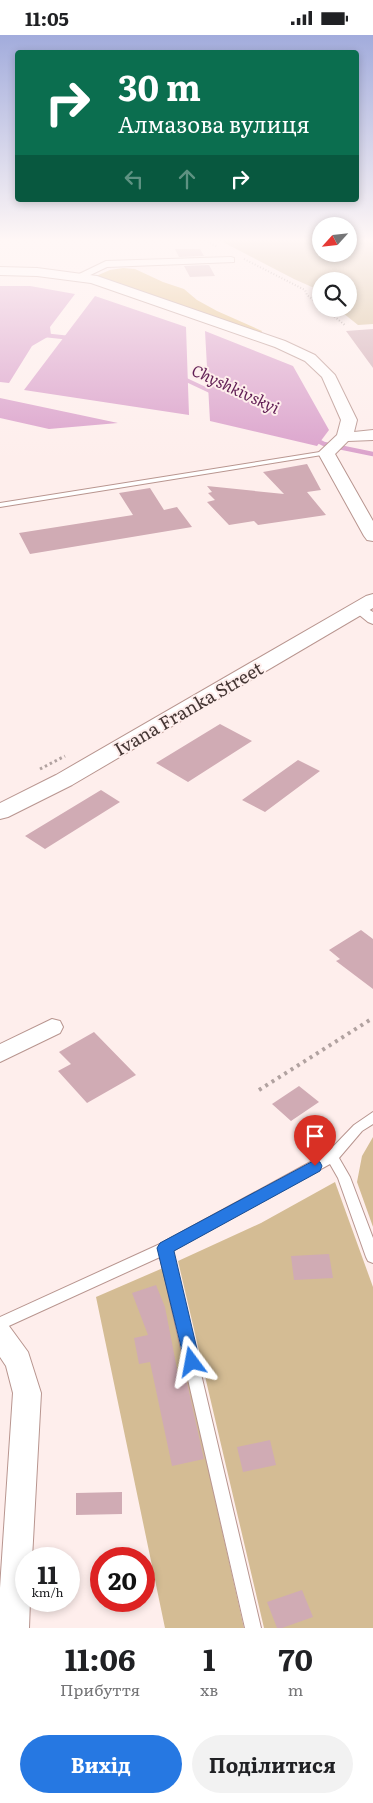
<!DOCTYPE html>
<html lang="uk">
<meta charset="utf-8">
<style>
body{margin:0;font-family:Literata,serif;background:#f2f2f2;color:#202124;height:100vh;display:flex;flex-direction:column;font-size:19px;white-space:nowrap}
*{box-sizing:border-box;margin:0}
p{font-size:16px;color:#757577}
.icon{flex:none;width:28px;height:28px;fill:none;stroke:currentColor;stroke-width:2;stroke-linecap:round;stroke-linejoin:round}
.map{position:relative;height:1593px;overflow:hidden}
.sheet{display:flex;flex-direction:column;background:#fff;flex:1}
.sheet>*{flex:none}
.guide{position:absolute;left:15px;top:15px;width:344px;height:152px;border-radius:5px;box-shadow:0 2px 8px #0003;background:#0b6e4f;color:#fff;overflow:hidden}
.needle{width:32px;rotate:243deg}
.fabs{position:absolute;left:312px;top:182px;display:grid;gap:10px}
.fabs a{display:grid;place-items:center;width:45px;height:45px;border-radius:50%;background:#fff;box-shadow:0 2px 8px #0003;font-size:25px}
.speed{position:absolute;left:15px;top:1512px;display:flex;gap:10px;font-size:25px;font-weight:700;text-align:center}
.speed>*{display:grid;place-content:center;width:65px;height:65px;border-radius:50%;background:#fff;box-shadow:0 2px 8px #0003;line-height:1}
.speed small{font-size:12px;font-weight:400}
.speed .limit{border:8px solid #d22;background:#fff;color:#111}
.pin{position:absolute;display:grid;place-items:center;width:42px;height:42px;color:#fff;margin:-51px -21px;border-radius:50% 50% 50% 0;rotate:-45deg;box-shadow:0 0 5px #0007}
.pin .icon{rotate:45deg}
.me{position:absolute;width:55px;margin:-28px;rotate:347deg;stroke-linejoin:round;filter:drop-shadow(0 0 4px #0008)}
.turn{display:flex;align-items:center;gap:18px;height:105px;padding:0 20px;font-size:22px}
.turn .icon{width:65px;height:65px;stroke-width:2.5}
.turn b{display:block;font-size:35px;line-height:42px}
.lanes{display:flex;align-items:center;height:48px;padding:0 20px;background:#0003;justify-content:center;gap:25px;direction:ltr}
.lanes .off{opacity:.35}
.eta{display:flex;justify-content:space-evenly;align-items:center;height:85px;text-align:center}
.eta b{font-size:30px;font-weight:700;line-height:35px}
.action{display:flex;gap:10px;margin-top:auto;padding:10px 20px}
.action a{flex:1;height:58px;border-radius:30px;background:#2678e2;color:#fff;font-size:20px;font-weight:700;line-height:58px;text-align:center}
.action a+a{background:#f2f2f2;color:#202124}
.status{display:flex;justify-content:space-between;align-items:center;height:35px;padding:0 25px;background:#fff;direction:ltr}
.status svg{height:14px;fill:currentColor}
.map>svg:first-child{display:block}
.green{fill:#d4bc94}
.forest{fill:#e1be82}
.water{fill:#daa1cb}
.lines{fill:none;stroke-linecap:round;stroke-linejoin:round}
.stream-far1{stroke:#daa1cb;stroke-width:4}
.stream{stroke:#daa1cb;stroke-width:4.5}
.building{fill:#d0abb4}
.service-casing{stroke:#b8958f;stroke-width:2}
.minor-casing{stroke:#b8958f;stroke-width:2}
.tertiary-casing{stroke:#b8958f;stroke-width:2}
.path-far2{stroke:#b1a2a0;stroke-width:2;stroke-dasharray:1 2;stroke-linecap:butt}
.path-far1{stroke:#b1a2a0;stroke-width:3;stroke-dasharray:2.5 3;stroke-linecap:butt}
.path{stroke:#b1a2a0;stroke-width:4;stroke-dasharray:3 4.5;stroke-linecap:butt}
.service{fill:#fff;fill-rule:evenodd}
.minor{fill:#fff;fill-rule:evenodd}
.tertiary{fill:#fff;fill-rule:evenodd}
.route{fill:#2678e2;stroke:#194e93}
.labels{text-anchor:middle;dominant-baseline:central;stroke-width:4;stroke-linejoin:round;paint-order:stroke}
.far-water-label{font-size:16px;font-style:italic;fill:#601e54;stroke:#feeeec}
.street-label{font-size:18px;fill:#453634;stroke:#feeeec}
</style>
<div class="status"><b>11:05</b><svg viewBox="0 0 49 12"><path d="M0 12V9h3v3zM5 12V6h3v6zM10 12V3h3v9zM15 12V0h3v12zM26 1h20v11H26zM47 4h2v5h-2z"/></svg></div>
<div class="map">
<svg width="373" height="1593" viewBox="0 0 373 1593">
<rect width="100%" height="100%" fill="#feeeec"/>
<path class="green" d="M217,204H321V219H349V204H373V289L358,290L338,274H349V246H321V256L294,244Z
M373,1102V1192L357,1147L362,1121Z
M335,1147L373,1252V1593H264L178,1226L261,1188Z
M163,1233L244,1593H165L96,1262Z"/>
<path class="forest" d="M123,233L135,234L163,247L184,254L197,265L217,276L262,296L261,298L96,241L110,235Z"/>
<path class="water" d="M0,251H30L75,259L50,292L51,300L32,311L9,348L0,347Z
M95,261L186,292L189,380L24,355Z
M205,296L293,331L329,395L317,411L210,386Z
M0,363L118,388L49,394L0,383Z"/>
<g class="lines">
<path class="stream-far1" d="M43,300L71,303
M180,342L214,358"/>
<path class="stream" d="M314,404L324,409L373,419"/>
</g>
<path class="building" d="M175,214H200L204,221L179,222Z
M209,230L215,241L190,242L184,231Z
M373,294V333L346,296Z
M307,429L321,455L307,457L326,480L258,490L254,486L229,490L207,467L215,465L208,458L212,457L207,451L284,459L263,437Z
M150,453L164,475L177,472L192,492L30,519L19,498L133,480L119,458Z
M220,689L252,706L188,747L156,728Z
M298,725L320,736L265,777L242,765Z
M101,755L120,767L45,814L25,801Z
M361,895L373,904V954L336,926L340,924L329,915Z
M94,997L136,1040L87,1068L58,1036L71,1029L59,1017Z
M299,1051L319,1067L291,1086L272,1069Z
M329,1219L333,1243L294,1245L291,1221Z
M156,1250L165,1272L179,1344L186,1343L204,1424L172,1431L150,1327L139,1329L134,1303L148,1300L132,1258Z
M270,1405L276,1430L243,1437L237,1412Z
M122,1457V1479L76,1480V1458Z
M302,1555L313,1582L282,1593H277L267,1567Z"/>
<g class="lines">
<defs>
<path id="service" d="M326,416L329,418L328,419L0,472V468Z
M373,1077V1089L362,1096L339,1123L350,1142L373,1203V1228L368,1226L366,1222L338,1143L330,1129L172,1216L261,1593H245L160,1222L0,1295V1282L160,1209L327,1118L354,1090Z"/>
<path id="minor" d="M231,222L234,223V227L107,232L82,244L78,245L73,242L106,226Z
M360,569L373,577V589L368,587L352,574L355,571Z
M52,984L60,986L63,992L60,998L0,1027V1009Z
M0,1287L9,1291L28,1317L41,1358L32,1524H26V1566H30L29,1593H0V1553L13,1358L6,1331L0,1322Z"/>
<path id="tertiary" d="M0,232L37,233L97,241L285,306L315,320L335,340L357,385L354,397L373,395V405L348,406L335,419L373,486V506L367,505L364,501L318,418L337,400L341,385L322,342L305,326L275,312L91,248L37,241L0,240Z
M373,559V573L72,750L8,782L0,784V768L56,740L366,561Z"/>
</defs>
<use href="#service" class="service-casing"/>
<use href="#minor" class="minor-casing"/>
<use href="#tertiary" class="tertiary-casing"/>
<path class="path-far2" d="M202,204L218,212
M244,224L305,255L307,260L321,271
M325,274L346,291"/>
<path class="path-far1" d="M40,734L65,721"/>
<path class="path" d="M259,1055L373,983"/>
<use href="#service" class="service"/>
<use href="#minor" class="minor"/>
<use href="#tertiary" class="tertiary"/>
</g>
<linearGradient id="sky" x2="0" y2="1"><stop stop-color="#a2acdc"/><stop offset="0.48" stop-color="#fff7f6"/><stop offset="1" stop-color="#fff7f6" stop-opacity="0"/></linearGradient>
<rect width="373" height="427" fill="url(#sky)"/>
<path class="route" d="M315,1125L320,1127L322,1131L320,1136L174,1216L200,1327L197,1332L192,1335L186,1332L157,1213L160,1208Z"/>
<g class="labels">
<g class="far-water-label">
<text transform="translate(236 353) rotate(25)">Chyshkivskyi</text>
</g>
<g class="street-label">
<text transform="translate(188 673) rotate(-30)">Ivana Franka Street</text>
</g>
</g>
</svg>
<div class="fabs">
<a><svg class="needle" viewBox="-14 -14 28 28"><path d="M0-13l5 13h-10z" fill="#e53935"/><path d="M0 13l5-13h-10z" fill="#757577"/></svg></a>
<a><svg class="icon" aria-label="search" viewBox="0 0 24 24"><circle cx="10" cy="10" r="6"/><path d="M15 15l6 6"/></svg></a>
</div>
<div class="speed"><div>11<small>km/h</small></div><div class="limit">20</div></div>
<div class="pin" style="left:315px;top:1131px;background:#d93025"><svg class="icon" aria-label="arrive" viewBox="0 0 24 24"><path d="M6 21V4h12l-3 4 3 4H6"/></svg></div>
<svg class="me" style="left:192px;top:1327px" viewBox="-20 -20 40 40"><path d="M0-17L14 15 0 8-14 15z" fill="#2678e2" stroke="#fff" stroke-width="4"/></svg>
<div class="guide">
<div class="turn"><svg class="icon" aria-label="right" viewBox="0 0 24 24"><path d="M7 20v-9h11M14 6l5 5-5 5"/></svg><div><b>30 m</b>Алмазова вулиця</div></div>
<div class="lanes"><svg class="icon off" aria-label="left" viewBox="0 0 24 24"><path d="M17 20v-9H6M10 6l-5 5 5 5"/></svg><svg class="icon off" aria-label="ahead" viewBox="0 0 24 24"><path d="M12 20V5M6 11l6-6 6 6"/></svg><svg class="icon" aria-label="right" viewBox="0 0 24 24"><path d="M7 20v-9h11M14 6l5 5-5 5"/></svg></div>
</div>
</div>
<section class="sheet">
<div class="eta">
<div><b>11:06</b><p>Прибуття</p></div>
<div><b>1</b><p>хв</p></div>
<div><b>70</b><p>m</p></div>
</div>
<div class="action"><a>Вихід</a><a>Поділитися</a></div>
</section>
